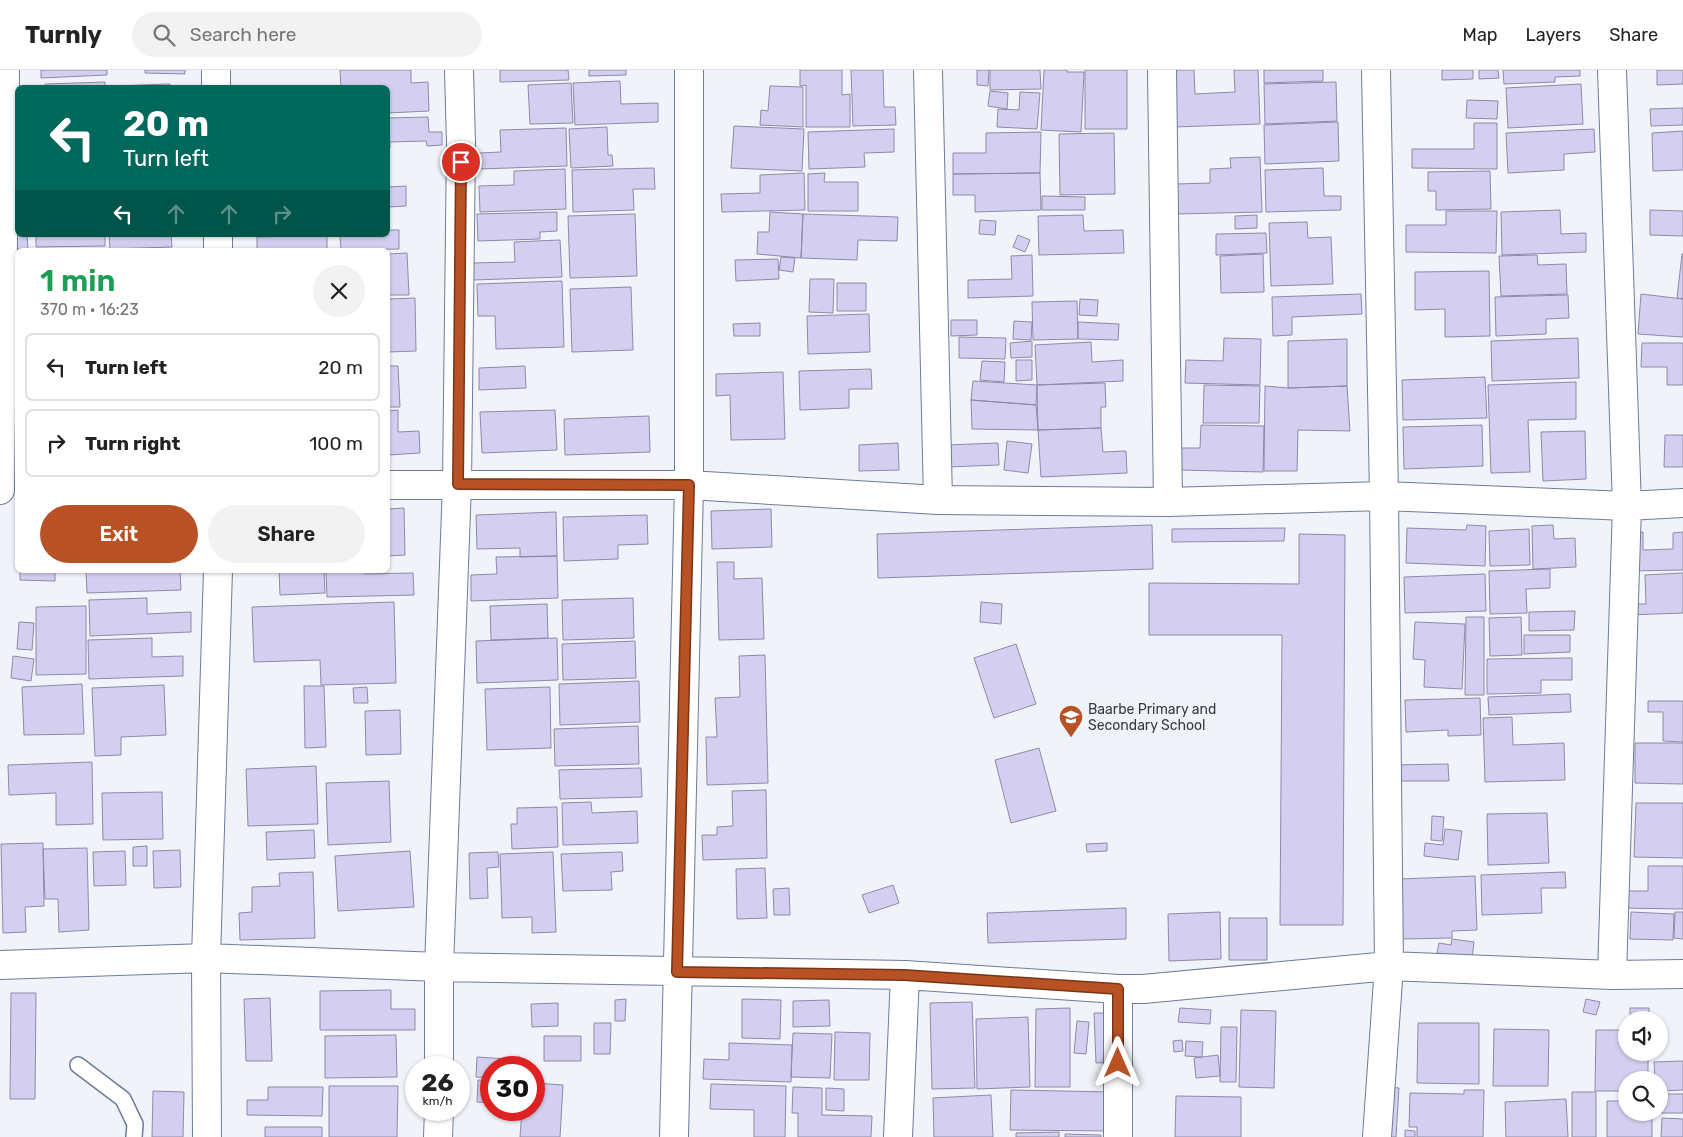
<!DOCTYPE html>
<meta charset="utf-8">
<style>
body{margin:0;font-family:Rubik,sans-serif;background:#f2f2f2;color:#222;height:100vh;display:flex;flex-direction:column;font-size:19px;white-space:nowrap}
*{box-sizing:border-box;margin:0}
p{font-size:16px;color:#767676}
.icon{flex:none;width:28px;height:28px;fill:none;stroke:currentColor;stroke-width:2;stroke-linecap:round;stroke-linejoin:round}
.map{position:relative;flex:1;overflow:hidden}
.drawer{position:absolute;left:15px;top:178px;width:375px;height:325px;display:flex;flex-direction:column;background:#fff;border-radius:8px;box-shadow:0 1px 4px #0004}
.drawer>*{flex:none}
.banner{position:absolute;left:15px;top:15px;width:375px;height:152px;border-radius:8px;box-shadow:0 1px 4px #0004;background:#00695c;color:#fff;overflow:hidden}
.tools{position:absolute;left:1618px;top:941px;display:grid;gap:10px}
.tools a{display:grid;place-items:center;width:50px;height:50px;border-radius:50%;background:#fff;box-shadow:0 1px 4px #0004;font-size:25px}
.speed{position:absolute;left:405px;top:986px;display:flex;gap:10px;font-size:25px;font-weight:700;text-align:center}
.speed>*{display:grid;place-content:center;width:65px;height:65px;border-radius:50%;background:#fff;box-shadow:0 1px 4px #0004;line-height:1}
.speed small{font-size:12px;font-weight:400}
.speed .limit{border:8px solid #d22;background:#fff;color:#111}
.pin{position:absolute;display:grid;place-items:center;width:42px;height:42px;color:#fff;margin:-21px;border:2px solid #fff;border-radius:50%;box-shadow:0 1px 5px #0007}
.me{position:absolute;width:55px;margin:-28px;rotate:0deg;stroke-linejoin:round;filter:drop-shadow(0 0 4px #0008)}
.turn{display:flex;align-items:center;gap:18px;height:105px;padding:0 25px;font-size:22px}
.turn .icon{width:65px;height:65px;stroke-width:2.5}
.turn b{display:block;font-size:35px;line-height:42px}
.lanes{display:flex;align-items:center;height:48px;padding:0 25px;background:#0003;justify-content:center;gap:25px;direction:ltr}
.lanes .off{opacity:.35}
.round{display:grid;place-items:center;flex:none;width:52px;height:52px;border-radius:26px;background:#f2f2f2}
.head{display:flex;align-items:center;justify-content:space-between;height:85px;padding:0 25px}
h1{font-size:30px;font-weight:600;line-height:38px;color:#1e9e55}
.button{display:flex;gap:10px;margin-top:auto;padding:10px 25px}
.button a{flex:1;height:58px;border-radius:30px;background:#b85224;color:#fff;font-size:20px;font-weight:600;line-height:58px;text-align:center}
.button a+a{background:#f2f2f2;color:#222}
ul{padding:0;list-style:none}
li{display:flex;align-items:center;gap:15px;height:68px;margin:0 10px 8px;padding:0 15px;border:2px solid #e0e0e0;border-radius:8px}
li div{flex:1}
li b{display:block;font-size:19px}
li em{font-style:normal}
header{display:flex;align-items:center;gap:30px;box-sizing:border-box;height:70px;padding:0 25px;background:#fff;border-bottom:1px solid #e0e0e0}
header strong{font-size:24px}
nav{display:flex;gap:28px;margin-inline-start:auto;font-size:18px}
.search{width:350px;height:45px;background:#f2f2f2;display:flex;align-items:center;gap:12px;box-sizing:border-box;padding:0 18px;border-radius:28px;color:#767676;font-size:19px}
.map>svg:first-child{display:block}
.building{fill:#d4cff0;stroke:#8e8aa8}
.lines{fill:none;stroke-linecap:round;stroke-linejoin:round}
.lane-casing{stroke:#6e7c98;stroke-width:18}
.street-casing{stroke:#6e7c98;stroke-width:30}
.lane{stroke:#fff;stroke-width:15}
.street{stroke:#fff;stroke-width:28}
.route-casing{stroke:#783517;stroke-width:12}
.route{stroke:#b85224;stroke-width:9}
.labels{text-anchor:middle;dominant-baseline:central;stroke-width:4;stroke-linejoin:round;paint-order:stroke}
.poi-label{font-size:14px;fill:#343b47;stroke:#f0f3f9;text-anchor:start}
</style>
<header>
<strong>Turnly</strong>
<div class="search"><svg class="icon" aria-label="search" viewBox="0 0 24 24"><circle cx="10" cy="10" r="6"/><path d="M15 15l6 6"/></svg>Search here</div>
<nav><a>Map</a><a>Layers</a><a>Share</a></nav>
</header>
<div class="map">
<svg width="1683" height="1067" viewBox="0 0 1683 1067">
<rect width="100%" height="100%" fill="#f0f3f9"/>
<path class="building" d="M41,0H107V5L41,8Z
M145,0H185V4L145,3Z
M340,0H411V13L428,12L429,41L388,43V18H341Z
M500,0H568L569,10L500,12Z
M589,0H626V5L589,6Z
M800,0H842V25L850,24V57H806V15L800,16Z
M851,0H883L884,37H895L896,55L853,56Z
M977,0H989L988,16L977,15Z
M990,0H1040L1041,19L990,20Z
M1044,0H1067V2H1084L1081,62L1041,60Z
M1085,0H1127V59H1085Z
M1173,0H1194L1195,24L1235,22L1234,0H1258L1260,54L1174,57Z
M1264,0H1323V11L1264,13Z
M1442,0H1473V9L1442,10Z
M1479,0H1498L1499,8L1479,9Z
M1503,0H1580V6L1555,7V12L1504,14Z
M1657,0H1683V14L1657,15Z
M620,11L621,34L658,33V52L575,55L573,13Z
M105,12V18H45V14Z
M1336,12L1337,51L1265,54L1264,14Z
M571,13L573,53L530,54L528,15Z
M170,14V18H111V16Z
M1581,14L1583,54L1508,58L1506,18Z
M770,16L803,17V57L760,55L761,40L768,41Z
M990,21L1008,23L1007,39L988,36Z
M1020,22L1040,23L1037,59L997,57L998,39L1019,40Z
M1467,30L1498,31L1497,49L1466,48Z
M1683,38V55L1651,56L1650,39Z
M428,47L429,62H442V75L427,76L426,71L390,72V78H388V48Z
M1338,52L1339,91L1265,94L1264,55Z
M1474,53H1497V99L1412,98V79H1474Z
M734,56L804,59L802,101L731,98Z
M607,57L608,85H612L613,96L571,98L569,59Z
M566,58L567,96L479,99V83L501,82L500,60Z
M894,59V82L864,83L865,97L809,99L808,62Z
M1594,59L1595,82L1564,84V100L1508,103L1506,63Z
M1683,61V100L1653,101L1652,63Z
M1041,62L1040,103L953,104V83H986V63Z
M1114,63L1115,124L1060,125L1059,64Z
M1260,87L1262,142L1176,144L1175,114L1210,113V99L1231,98L1230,88Z
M654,98L655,119H633L634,140L573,142L572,100Z
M1323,98L1324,126H1341V140L1266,142L1265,100Z
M565,99L566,139L480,142L479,116L514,115V101Z
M1490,101L1491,139L1436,140V121H1428V102Z
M804,103L805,140L722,142L721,124L760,123V105Z
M825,103L824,112H858V141H808V104Z
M1040,103L1041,140L975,142V125H953V104Z
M406,116V136L388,137V117Z
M1042,126L1085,127V140H1042Z
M1560,140L1561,164L1586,163V182L1502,185L1501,142Z
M1650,140L1683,141V166L1650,165Z
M1446,141H1497L1496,183L1406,182V155H1446Z
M557,142V161L540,162V169L478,171L477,144Z
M770,142L803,144L801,188L757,184L758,162H769Z
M635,144L637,206L570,208L568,146Z
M803,144L898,147L897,171L858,170L857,190L801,188Z
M1083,145L1084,161L1123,160L1124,183L1039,185L1038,146Z
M1257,145V158L1235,159V146Z
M980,150L996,151L995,165L979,164Z
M1307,152L1308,168L1331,167L1333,214L1271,216L1269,153Z
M388,160H399V179L341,180L340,165H388Z
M1266,163L1267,183L1216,185V164Z
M15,165H27L28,179H15Z
M36,165H105V176L36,177Z
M109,165H171L172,177L110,179Z
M327,165V180H257V167Z
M1018,165L1030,170L1025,182L1013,177Z
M560,170L562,207L473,210V193L515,192L514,172Z
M407,183L409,225H388V184Z
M1263,184L1264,222L1221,223L1220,186Z
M1682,184H1683V229L1677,228Z
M1032,185L1033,226L968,228V210L1012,209L1011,186Z
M1537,185L1538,195L1566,194L1567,224L1501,226L1499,186Z
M781,187L795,188L793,202L779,200Z
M778,189L779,209L736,211L735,190Z
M1489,201L1490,266L1445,267V239L1415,240V202Z
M810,209H834L833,243L809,242Z
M562,211L564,277L496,279L495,246H478L477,214Z
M837,213H866V241H837Z
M631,217L633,280L572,282L570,219Z
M1361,224L1362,244L1292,247V265L1273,266L1272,227Z
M1641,224L1683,229V267L1638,264Z
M1568,225L1569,248L1546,249V264L1496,266L1495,227Z
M415,228L416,281L388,282V229Z
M1080,229L1098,230L1097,246L1079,245Z
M1077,231L1078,269L1033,270L1032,232Z
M869,244L870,282L808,284L807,246Z
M951,250H977V265L951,266Z
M1014,251L1032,252L1031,270L1013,269Z
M1078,252L1119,254L1118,270L1078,269Z
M760,253V266H734L733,254Z
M959,267L1006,268L1005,289L959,288Z
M1224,268L1261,269L1260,315L1185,313L1186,290L1223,291Z
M1578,268L1579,308L1492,311L1491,271Z
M1347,269V316L1288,318V271Z
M1032,271V287L1011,288L1010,273Z
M1091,272L1092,292L1123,290V311L1037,315L1035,275Z
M1642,273H1683V315H1667V297H1641Z
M1016,290H1032V310L1016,311Z
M982,291L1005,292L1004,312L980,310Z
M388,296H398L400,337H388Z
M525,296L526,318L479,320V298Z
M871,299L872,319H849V338L800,340L799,301Z
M783,302L785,369L731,370L730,325L716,326V304Z
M1485,307L1487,348L1403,350L1402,310Z
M973,311L1037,315L1036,335L971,330Z
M1576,312V349L1528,350L1530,402L1491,403L1488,315Z
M1105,313L1106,337H1101V358L1038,360L1037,315Z
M1204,315L1260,316L1259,353H1203Z
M1265,316L1288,318L1347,316L1350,361L1298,360L1297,401H1264Z
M971,330L1036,335L1038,360L972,359Z
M398,340V362L419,361L420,383L388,385V341Z
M555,340L557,380L482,383L480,342Z
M649,346L650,382L565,385L564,349Z
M1201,355L1264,356L1263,402L1180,400V378H1200Z
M1482,355L1483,396L1404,399L1403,357Z
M1101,358L1103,382L1126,381L1127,403L1041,407L1038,360Z
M1585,361L1586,409L1543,411L1541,362Z
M1665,365H1683V397H1664Z
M1007,371L1032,374L1028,403L1004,400Z
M898,373L899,400L859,401V375Z
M998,373L999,395L947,397L946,375Z
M404,438L405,485L388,486V439Z
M771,439L772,477L712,479L711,441Z
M556,442L557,486L520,487V478L477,479L476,445Z
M647,445L648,474L618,475V489L564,491L563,447Z
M1152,455L1153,499L878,508L877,464Z
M1467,455L1486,456L1485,496L1406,493L1407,458L1466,460Z
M1553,455L1554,469L1575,468L1576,497L1533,499L1532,456Z
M1285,458L1284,471L1172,472V459Z
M1529,459L1530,495L1490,496L1489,461Z
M1643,462V480L1673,479V463L1683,462V500L1630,501V463Z
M1299,464L1345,465L1343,855H1280L1282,565H1149V513L1299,514Z
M557,486L558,528L471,531V505L497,504L496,487Z
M717,492H734V509L762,508L764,569L719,570Z
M1550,499V518L1526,519L1527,543L1490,544L1489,501Z
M20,500H55V511L20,510Z
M86,500H180L181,520L87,523Z
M279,500H324L325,523L280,525Z
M326,500H365V504L413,503L414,525L327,527Z
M1683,503V543L1627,545L1626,534H1646L1645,505Z
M1485,504L1486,541L1405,543L1404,507Z
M147,528V544L191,542V562L90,566L89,530Z
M633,528L634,568L563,570L562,530Z
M394,532L396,613L321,615L320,590L254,592L252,537Z
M981,532L1002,534L1001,554L980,552Z
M547,534L548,568L491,570L490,536Z
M86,536V604L36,605V537Z
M1575,541L1574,560L1529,561V542Z
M1466,547H1484V625H1465Z
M1521,547L1522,585L1490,586L1489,548Z
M19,552L34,553L32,580L17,579Z
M1415,552L1465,554L1462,619L1424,617L1425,590L1413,589Z
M1524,565H1570V582L1524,584Z
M152,568V587L183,586V606L89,609L88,570Z
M557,568L558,610L477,613L476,571Z
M635,571L636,608L563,610L562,574Z
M1016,574L1036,634L994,648L974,588Z
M765,585L768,713L707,715L706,667H717L715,628L740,627L739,586Z
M13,586L34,589L31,611L11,608Z
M1572,588V610H1541V623L1487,624V589Z
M639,611L640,652L560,655L559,614Z
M82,614L84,664L24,665L22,617Z
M164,615L166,665L121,667V685L95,686L92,618Z
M304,616H324L326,677L305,678Z
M367,617L368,633H354L353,618Z
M550,617L551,678L487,680L485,619Z
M1570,624L1571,642L1489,645L1488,627Z
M1480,628L1481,665L1448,666V660L1406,662L1405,630Z
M1648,631H1683V672L1663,671V642H1648Z
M400,640L401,684L366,685L365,641Z
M1512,647L1513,675L1564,673L1565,710L1485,712L1483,648Z
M638,656L639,694L555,696L554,659Z
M1635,673H1683V714L1635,713Z
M1039,678L1056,741L1011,753L995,690Z
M92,692L93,754L56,755V723L9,725L8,695Z
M1448,694L1449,711H1393L1392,695Z
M316,696L318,754L248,756L246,699Z
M641,698L642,727L560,729L559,700Z
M389,711L391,772L328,775L326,713Z
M766,720L767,788L703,790L702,765H717V757L733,756L732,721Z
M162,722L163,769L103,770L102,723Z
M591,732L592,743L637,741L638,773L563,775L562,733Z
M1636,733H1683V788L1634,787Z
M557,737L558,777L512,779L511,754H517V738Z
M1547,743L1549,793L1488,795L1487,744Z
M1432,746L1444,747L1442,771L1431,770Z
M1445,759L1462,761L1458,790L1424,786L1425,773L1443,775Z
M314,760L315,788L267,790L266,762Z
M43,773L44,836L25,837L26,862L3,863L1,774Z
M1107,773V781L1087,782L1086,774Z
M147,776V796H133V777Z
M87,778L89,860L59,862L58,829H45L43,779Z
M180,780L181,817L154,818L153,781Z
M125,781L126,815L94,816L93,782Z
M410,781L414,837L338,841L335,786Z
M498,782L499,797L487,798L488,828L470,829L469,783Z
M553,782L556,862L532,863V847L502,848L500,784Z
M622,782L623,801L611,802L612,820L563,821L561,784Z
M1648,796H1683V839L1623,838V821H1648Z
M765,798L767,848L737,849L736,799Z
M313,802L315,868L240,870L239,843L252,842V817L280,816L279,803Z
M1565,802L1566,818H1541L1542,843L1482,845L1481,805Z
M1475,806L1477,860L1452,861V868L1402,869L1401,809Z
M893,815L899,833L869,843L862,825Z
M789,818L790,845H774L773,819Z
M1126,838V869L988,873L987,843Z
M1220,842L1221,889L1169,891L1168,844Z
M1631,842L1674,844L1673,870L1630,869Z
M1675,842H1683V869L1674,868Z
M1229,848H1267V890H1229Z
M1452,869L1474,872L1472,888L1437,883L1439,873L1451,875Z
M391,920V939H415V960H320V921Z
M11,923H36L35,1029H10Z
M270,928L272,991H246L244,929Z
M626,929L625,951H615V930Z
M742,929L781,930L780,969L742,968Z
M1586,929L1600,932L1596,945L1583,942Z
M829,930L830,956L793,957V931Z
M972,932L975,1018L932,1019L930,933Z
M558,933V956L532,957L531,934Z
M1070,938V1017H1035L1036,939Z
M1180,938L1211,940L1210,954L1178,952Z
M1630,938H1649V950H1630Z
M1241,940L1276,941L1274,1018L1239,1017Z
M1094,943H1114L1115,992L1096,993Z
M1028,947L1030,1017L977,1019L976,949Z
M1077,951L1089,952L1086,984L1074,983Z
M594,953H611L610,984H594Z
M1418,953H1479V1014L1417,1013Z
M1221,957H1237L1236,1012H1220Z
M1494,959L1549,960L1548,1016H1493Z
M1596,960H1626V982H1648V1010H1626V1021H1595Z
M835,962L870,963L869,1010H834Z
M793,963L832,964L830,1008L791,1007Z
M396,965L397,1007L325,1008V966Z
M544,966H581V991H544Z
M1182,970L1183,981L1174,982L1173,971Z
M1186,971L1203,972L1202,987L1185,986Z
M729,973L792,975L791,1012L703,1009L704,989L729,990Z
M1218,985L1220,1006L1196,1008L1194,988Z
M477,987L523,990V998H491V1008L476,1007Z
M1683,991V1020L1659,1021V1010H1655L1654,992Z
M478,1010L491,1011V1033L477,1032Z
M534,1013L563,1015L560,1067H520L522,1040H534Z
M711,1014L786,1016L785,1067H754V1040L710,1039Z
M329,1016H398L397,1067H329Z
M268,1017H323L322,1046L247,1045V1030H268Z
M793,1017L822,1018V1045L872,1046L871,1067H798V1043H792Z
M1385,1017L1399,1018L1396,1067H1382Z
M826,1018L844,1019V1041L826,1040Z
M1011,1020L1113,1022V1061L1010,1060Z
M1464,1020H1484L1483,1067H1417V1057H1409L1410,1023L1464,1024Z
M153,1021L184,1022L183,1067H152Z
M1572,1022H1596V1067H1572Z
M1659,1024H1683V1043H1656L1659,1042Z
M991,1025L993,1067H934L933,1028Z
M1176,1026L1241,1027V1067H1175Z
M1566,1029L1568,1067H1506L1505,1032Z
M1607,1031H1626V1042H1652V1067H1607Z
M1662,1048L1683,1049V1067H1661Z
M265,1057H322V1067H265Z
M1405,1060L1415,1061V1067H1405Z
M1059,1062V1067H1016V1063Z
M1065,1064L1101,1065V1067H1065Z"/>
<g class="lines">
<defs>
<path id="lane" d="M78,995L123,1029L135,1054L134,1067"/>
<path id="street" d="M216,0V18
M928,0L938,430
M1162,0L1168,432
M1376,0L1384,426L1389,896L1377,1067
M1612,0L1627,436L1612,905
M218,165V180
M388,415H689L938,430L1168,432L1384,426L1627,436L1683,433
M0,420L5,0
M0,895L206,888L439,897L905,905L1118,919H1143L1389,896L1612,905L1683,904
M1118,919V1067
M439,998V897L457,414L461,73L459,0
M207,1067L206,888L218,500
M438,1067L439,1040
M674,1067L689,415V0
M898,1067L905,905"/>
</defs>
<use href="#lane" class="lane-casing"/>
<use href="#street" class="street-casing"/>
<use href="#lane" class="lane"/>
<use href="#street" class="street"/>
</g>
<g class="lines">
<defs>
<path id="route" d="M461,92L458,414L689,415L677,902L904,905L1118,919V993"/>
</defs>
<use href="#route" class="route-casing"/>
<use href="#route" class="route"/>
</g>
<defs>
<symbol id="school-pin" viewBox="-11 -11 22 30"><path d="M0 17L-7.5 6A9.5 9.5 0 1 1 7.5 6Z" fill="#b85224" stroke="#f0f3f9"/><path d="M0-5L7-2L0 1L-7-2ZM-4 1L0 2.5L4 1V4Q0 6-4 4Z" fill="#fff"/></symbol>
</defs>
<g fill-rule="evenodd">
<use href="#school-pin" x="1057" y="633" width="28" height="38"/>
</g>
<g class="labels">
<g class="poi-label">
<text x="1088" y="639">Baarbe Primary and<tspan x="1088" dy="16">Secondary School</tspan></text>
</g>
</g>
</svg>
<div class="tools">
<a><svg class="icon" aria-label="sound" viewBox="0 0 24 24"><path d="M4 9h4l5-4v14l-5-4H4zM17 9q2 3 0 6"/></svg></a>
<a><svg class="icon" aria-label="search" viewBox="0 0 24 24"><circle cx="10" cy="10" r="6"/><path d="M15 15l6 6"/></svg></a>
</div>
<div class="speed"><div>26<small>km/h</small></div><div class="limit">30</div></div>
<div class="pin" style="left:461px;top:92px;background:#d93025"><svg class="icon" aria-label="arrive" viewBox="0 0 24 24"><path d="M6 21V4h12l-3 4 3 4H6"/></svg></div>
<svg class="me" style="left:1118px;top:993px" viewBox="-20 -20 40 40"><path d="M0-17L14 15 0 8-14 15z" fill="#b85224" stroke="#fff" stroke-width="4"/></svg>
<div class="banner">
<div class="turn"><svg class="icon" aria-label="left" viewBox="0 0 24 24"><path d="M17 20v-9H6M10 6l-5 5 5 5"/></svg><div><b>20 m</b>Turn left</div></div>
<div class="lanes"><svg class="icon" aria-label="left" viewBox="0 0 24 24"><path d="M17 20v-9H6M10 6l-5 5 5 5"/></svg><svg class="icon off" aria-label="ahead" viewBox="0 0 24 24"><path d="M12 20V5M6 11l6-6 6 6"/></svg><svg class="icon off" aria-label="ahead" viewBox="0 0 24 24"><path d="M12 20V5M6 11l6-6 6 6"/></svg><svg class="icon off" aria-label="right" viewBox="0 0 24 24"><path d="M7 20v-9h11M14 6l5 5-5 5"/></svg></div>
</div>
<section class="drawer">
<div class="head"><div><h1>1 min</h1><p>370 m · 16:23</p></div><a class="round"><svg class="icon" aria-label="close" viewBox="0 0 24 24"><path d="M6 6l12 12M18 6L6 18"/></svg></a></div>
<ul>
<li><svg class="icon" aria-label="left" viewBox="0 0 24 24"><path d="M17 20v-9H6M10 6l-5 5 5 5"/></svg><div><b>Turn left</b></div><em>20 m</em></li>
<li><svg class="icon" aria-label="right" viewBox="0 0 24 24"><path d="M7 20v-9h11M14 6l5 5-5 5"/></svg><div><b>Turn right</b></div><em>100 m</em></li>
</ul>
<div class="button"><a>Exit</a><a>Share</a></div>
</section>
</div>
